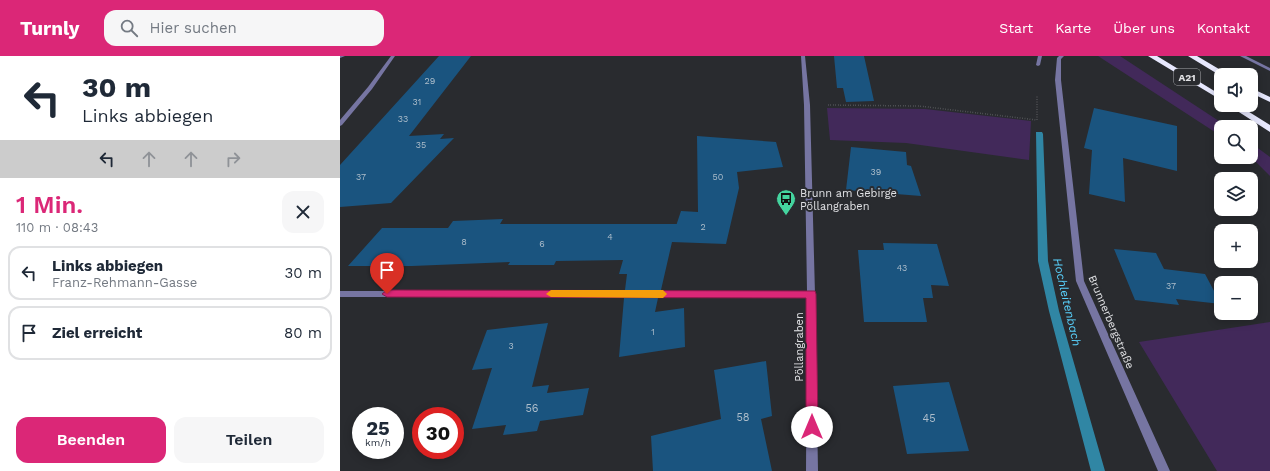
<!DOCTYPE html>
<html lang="de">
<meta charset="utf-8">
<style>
body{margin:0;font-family:"Work Sans",sans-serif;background:#f6f6f7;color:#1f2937;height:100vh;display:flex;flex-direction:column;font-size:15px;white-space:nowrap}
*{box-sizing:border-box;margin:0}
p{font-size:13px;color:#747a83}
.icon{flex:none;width:22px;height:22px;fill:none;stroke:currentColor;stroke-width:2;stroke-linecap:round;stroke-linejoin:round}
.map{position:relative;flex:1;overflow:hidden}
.side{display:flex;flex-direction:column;background:#fff;width:340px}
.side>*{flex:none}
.hud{background:#fff;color:#1f2937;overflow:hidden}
.tools{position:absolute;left:874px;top:12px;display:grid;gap:8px}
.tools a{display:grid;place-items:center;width:44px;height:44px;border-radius:8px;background:#fff;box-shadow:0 2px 10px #0003;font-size:20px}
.speed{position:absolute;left:12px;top:351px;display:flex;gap:8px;font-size:20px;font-weight:700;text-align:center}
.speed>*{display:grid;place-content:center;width:52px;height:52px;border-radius:50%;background:#fff;box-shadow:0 2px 10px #0003;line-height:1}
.speed small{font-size:10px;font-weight:400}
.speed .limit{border:6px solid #d22;background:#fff;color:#111}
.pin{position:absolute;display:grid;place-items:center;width:34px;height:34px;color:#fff;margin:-41px -17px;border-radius:50% 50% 50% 0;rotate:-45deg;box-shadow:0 0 4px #0007}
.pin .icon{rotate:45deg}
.me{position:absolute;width:44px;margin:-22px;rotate:0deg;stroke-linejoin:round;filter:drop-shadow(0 0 3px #0008)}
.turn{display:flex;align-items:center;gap:14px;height:84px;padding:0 16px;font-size:18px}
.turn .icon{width:52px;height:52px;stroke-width:2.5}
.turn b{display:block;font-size:28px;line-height:34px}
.lanes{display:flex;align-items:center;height:38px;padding:0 16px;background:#0003;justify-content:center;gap:20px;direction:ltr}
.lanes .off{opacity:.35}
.round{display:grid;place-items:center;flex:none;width:42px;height:42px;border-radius:12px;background:#f6f6f7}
.overview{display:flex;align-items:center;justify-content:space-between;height:68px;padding:0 16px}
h1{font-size:24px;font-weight:600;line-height:30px;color:#db2777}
.button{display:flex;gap:8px;margin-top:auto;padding:8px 16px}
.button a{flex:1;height:46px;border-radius:12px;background:#db2777;color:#fff;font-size:16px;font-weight:600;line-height:46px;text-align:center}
.button a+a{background:#f6f6f7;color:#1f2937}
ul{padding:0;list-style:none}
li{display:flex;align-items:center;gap:12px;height:54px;margin:0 8px 6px;padding:0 8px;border:2px solid #e0e1e3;border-radius:12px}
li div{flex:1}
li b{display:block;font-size:15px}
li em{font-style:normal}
header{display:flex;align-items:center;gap:24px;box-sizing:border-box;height:56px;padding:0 20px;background:#db2777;color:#fff}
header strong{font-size:19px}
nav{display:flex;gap:22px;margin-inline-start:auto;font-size:14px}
.search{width:280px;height:36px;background:#f6f6f7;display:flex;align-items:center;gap:10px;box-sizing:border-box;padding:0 14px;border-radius:12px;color:#747a83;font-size:15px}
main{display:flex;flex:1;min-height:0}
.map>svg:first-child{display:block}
.green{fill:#42295a}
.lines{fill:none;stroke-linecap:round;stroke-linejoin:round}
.stream{fill:#3086a4;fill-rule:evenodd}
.building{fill:#1a547f}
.path{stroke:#737578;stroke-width:1.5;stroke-dasharray:0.5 2;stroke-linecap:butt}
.lane{fill:#7675a2;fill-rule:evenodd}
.street{fill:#7675a2;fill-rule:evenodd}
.highway{fill:#e7e8fe;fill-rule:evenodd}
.route{fill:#db2777;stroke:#8e194d}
.slow{fill:#f59e0b}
.labels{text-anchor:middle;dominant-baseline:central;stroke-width:4;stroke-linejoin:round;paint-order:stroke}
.number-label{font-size:9px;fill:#aebecb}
.shield{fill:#292b2f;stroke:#a9aaae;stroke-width:1}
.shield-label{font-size:10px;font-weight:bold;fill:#e0e1e4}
.poi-label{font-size:11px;fill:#e0e1e4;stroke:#292b2f;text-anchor:start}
.street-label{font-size:11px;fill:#e0e1e4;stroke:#292b2f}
.near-number-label{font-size:11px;fill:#aebecb}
.water-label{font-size:12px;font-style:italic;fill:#58d0fb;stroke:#292b2f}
</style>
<header>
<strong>Turnly</strong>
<div class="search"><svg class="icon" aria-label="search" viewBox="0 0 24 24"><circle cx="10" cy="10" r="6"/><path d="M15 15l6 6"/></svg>Hier suchen</div>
<nav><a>Start</a><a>Karte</a><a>Über uns</a><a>Kontakt</a></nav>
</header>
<main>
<section class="side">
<div class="hud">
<div class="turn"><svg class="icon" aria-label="left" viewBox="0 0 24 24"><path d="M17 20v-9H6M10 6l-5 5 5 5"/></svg><div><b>30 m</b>Links abbiegen</div></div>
<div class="lanes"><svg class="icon" aria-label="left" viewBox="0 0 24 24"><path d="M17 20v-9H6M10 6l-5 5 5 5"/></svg><svg class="icon off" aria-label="ahead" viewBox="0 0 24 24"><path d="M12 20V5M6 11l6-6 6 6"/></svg><svg class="icon off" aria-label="ahead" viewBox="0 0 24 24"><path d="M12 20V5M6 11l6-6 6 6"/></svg><svg class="icon off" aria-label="right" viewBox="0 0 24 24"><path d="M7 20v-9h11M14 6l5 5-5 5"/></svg></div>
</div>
<div class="overview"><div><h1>1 Min.</h1><p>110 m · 08:43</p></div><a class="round"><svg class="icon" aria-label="close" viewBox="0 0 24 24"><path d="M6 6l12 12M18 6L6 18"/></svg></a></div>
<ul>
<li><svg class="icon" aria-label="left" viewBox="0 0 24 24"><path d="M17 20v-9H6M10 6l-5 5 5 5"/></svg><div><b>Links abbiegen</b><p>Franz-Rehmann-Gasse</p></div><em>30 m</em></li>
<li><svg class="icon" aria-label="arrive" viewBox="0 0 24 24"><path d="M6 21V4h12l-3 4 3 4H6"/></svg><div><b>Ziel erreicht</b></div><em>80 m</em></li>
</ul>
<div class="button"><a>Beenden</a><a>Teilen</a></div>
</section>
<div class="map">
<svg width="930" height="415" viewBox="0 0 930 415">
<rect width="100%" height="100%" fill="#292b2f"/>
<path class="green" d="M758,0H780L888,71H881V80Z
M487,52L585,53L691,65L689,104L566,87L490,84Z
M911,87L930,101V120L911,101Z
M930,266V415H877L799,286Z"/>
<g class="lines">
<path class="stream" d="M696,76H702L703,78L708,205L719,255L765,415H751L709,255L698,205Z"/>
</g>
<path class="building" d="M99,0H131L69,80L104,78L100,83L114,82L51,147L0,151V109Z
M494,0H524L534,45L506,46L503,32H497Z
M754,52L837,70V115L783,102L785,146L749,138L752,94L744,92Z
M357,80L436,86L443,111L397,116L399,132L386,188L332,186L321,234H285L287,218H279L283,204L216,205L214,209H168L170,206L72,210H8L42,172H108L113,165L163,163L160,168H337L336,170L341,155L358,156Z
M511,91L566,96L567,109L571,110L581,140L506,134Z
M543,187L597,188L609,230L591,229L593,242H583L587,266H524L518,194H544Z
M774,193L816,197L824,213L865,218L881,248L836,243L839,249L795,244Z
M284,242H318L315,256L344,252L345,291L279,301Z
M208,267L192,331L209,329L207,337L249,332L243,359L200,365L197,375L163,379L166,369L132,373L152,312L132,314L147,274Z
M426,305L432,360L421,363L432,415H313L311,380L381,363L374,314Z
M609,326L629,395L567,398L553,330Z"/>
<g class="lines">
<path class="path" d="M488,49L579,50L697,64V39"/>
<path class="lane" d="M698,0H702L700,9L698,10L696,9Z
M900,0H906L930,12V15Z"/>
<path class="street" d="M0,0H5L0,2Z
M51,0H55L32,33L2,69L0,70V64L28,31Z
M461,0H465L470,49L475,238L478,415H466L467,241H0V235H467L464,49Z
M719,0H724L721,3V24L744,225L830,415H818L736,225L715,24L717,2Z"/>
<path class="highway" d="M808,0H817L881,39V44Z
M848,0H857L889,19L881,20Z
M911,32L930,41V46L911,37Z
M888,49H898L930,69V76Z"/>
</g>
<path class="route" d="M47,234L475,235L476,238L478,371L476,375L472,376L468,375L466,371V242L47,241L42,238Z"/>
<path class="slow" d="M211,234H323L327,238L323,242L211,241L206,238Z"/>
<defs>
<symbol id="bus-pin" viewBox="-11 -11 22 30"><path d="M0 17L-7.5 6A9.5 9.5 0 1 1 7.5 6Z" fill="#44d49f" stroke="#292b2f"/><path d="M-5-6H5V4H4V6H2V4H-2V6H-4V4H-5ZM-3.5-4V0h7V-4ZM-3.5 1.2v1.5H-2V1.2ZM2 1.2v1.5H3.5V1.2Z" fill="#111"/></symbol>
</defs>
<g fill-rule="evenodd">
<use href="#bus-pin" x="435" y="132" width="22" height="30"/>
</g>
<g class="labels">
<g class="number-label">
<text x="90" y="25">29</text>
<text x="77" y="46">31</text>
<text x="63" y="63">33</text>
<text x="81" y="89">35</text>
<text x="536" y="116">39</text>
<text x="21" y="121">37</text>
<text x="378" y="121">50</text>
<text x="363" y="171">2</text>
<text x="270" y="181">4</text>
<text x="124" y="186">8</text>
<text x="202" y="188">6</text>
<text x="562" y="212">43</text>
<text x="831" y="230">37</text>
<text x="313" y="276">1</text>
<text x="171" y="290">3</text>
</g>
<rect class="shield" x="834" y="13" width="26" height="16" rx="3"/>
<g class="shield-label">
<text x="847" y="21">A21</text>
</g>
<g class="poi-label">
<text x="460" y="137">Brunn am Gebirge<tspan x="460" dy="13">Pöllangraben</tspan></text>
</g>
<g class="street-label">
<text transform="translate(771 266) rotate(67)">Brunnerbergstraße</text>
<text transform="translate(459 291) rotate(-90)">Pöllangraben</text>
</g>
<g class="near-number-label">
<text x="192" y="352">56</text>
<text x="403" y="361">58</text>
<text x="589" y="362">45</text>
</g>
<g class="water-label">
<text transform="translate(727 246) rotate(77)">Hochleitenbach</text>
</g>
</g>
</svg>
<div class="tools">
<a><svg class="icon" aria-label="sound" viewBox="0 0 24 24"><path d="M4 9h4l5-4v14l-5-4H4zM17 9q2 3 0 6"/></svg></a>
<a><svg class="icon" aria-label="search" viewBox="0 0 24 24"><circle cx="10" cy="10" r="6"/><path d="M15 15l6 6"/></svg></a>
<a><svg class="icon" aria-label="layers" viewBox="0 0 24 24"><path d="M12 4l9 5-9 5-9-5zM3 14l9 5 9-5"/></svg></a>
<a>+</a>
<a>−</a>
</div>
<div class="speed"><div>25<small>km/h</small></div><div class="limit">30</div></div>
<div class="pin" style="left:47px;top:238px;background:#d93025"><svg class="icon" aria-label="arrive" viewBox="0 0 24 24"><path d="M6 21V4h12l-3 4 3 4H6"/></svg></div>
<svg class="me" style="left:472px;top:371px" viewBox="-20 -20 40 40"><circle r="19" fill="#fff"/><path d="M0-13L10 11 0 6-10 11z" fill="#db2777"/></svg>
</div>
</main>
